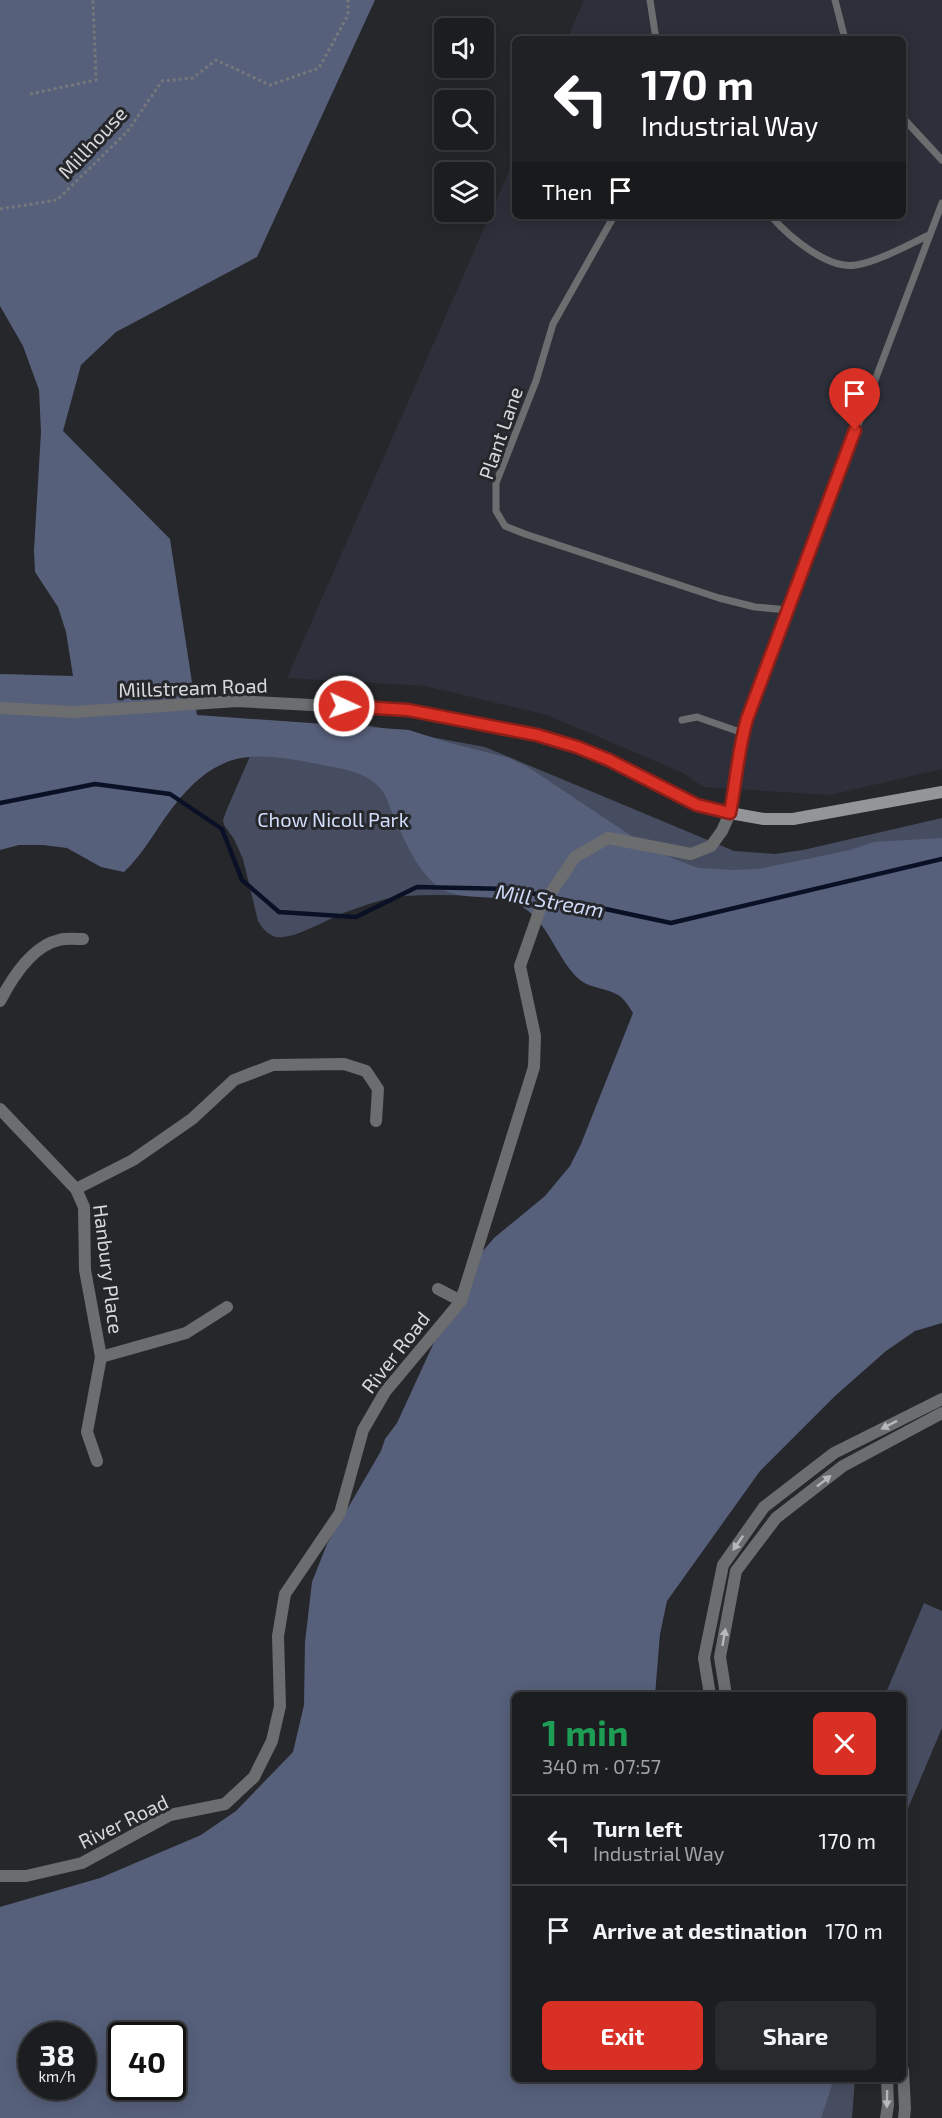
<!DOCTYPE html>
<meta charset="utf-8">
<style>
body{margin:0;font-family:"Exo 2",sans-serif;background:#292a2d;color:#f1f3f6;height:100vh;display:flex;flex-direction:column;font-size:22px;white-space:nowrap}
*{box-sizing:border-box;margin:0}
p{font-size:20px;color:#a0a2a5}
.icon{flex:none;width:33px;height:33px;fill:none;stroke:currentColor;stroke-width:2;stroke-linecap:round;stroke-linejoin:round}
.map{position:relative;flex:1;overflow:hidden}
.sheet{position:absolute;left:512px;top:1692px;width:394px;height:390px;display:flex;flex-direction:column;background:#1c1d20;border-radius:9px;box-shadow:0 3px 15px #0003,0 0 0 2px #3a3b3e}
.sheet>*{flex:none}
.top-card{position:absolute;left:512px;top:36px;width:394px;height:183px;border-radius:9px;box-shadow:0 3px 15px #0003,0 0 0 2px #3a3b3e;background:#202124;color:#fff;overflow:hidden}
.fabs{position:absolute;left:434px;top:18px;display:grid;gap:12px}
.fabs a{display:grid;place-items:center;width:60px;height:60px;border-radius:9px;background:#1c1d20;box-shadow:0 3px 15px #0003,0 0 0 2px #3a3b3e;font-size:30px}
.speed{position:absolute;left:18px;top:2022px;display:flex;gap:12px;font-size:30px;font-weight:700;text-align:center}
.speed>*{display:grid;place-content:center;width:78px;height:78px;border-radius:50%;background:#1c1d20;box-shadow:0 3px 15px #0003,0 0 0 2px #3a3b3e;line-height:1}
.speed small{font-size:15px;font-weight:400}
.speed .limit{border:3px solid #111;border-radius:9px;background:#fff;color:#111}
.pin{position:absolute;display:grid;place-items:center;width:51px;height:51px;color:#fff;margin:-62px -26px;border-radius:50% 50% 50% 0;rotate:-45deg;box-shadow:0 0 6px #0007}
.pin .icon{rotate:45deg}
.me{position:absolute;width:66px;margin:-33px;rotate:93deg;stroke-linejoin:round;filter:drop-shadow(0 0 4px #0008)}
.turn{display:flex;align-items:center;gap:21px;height:126px;padding:0 30px;font-size:27px}
.turn .icon{width:78px;height:78px;stroke-width:2.5}
.turn b{display:block;font-size:42px;line-height:51px}
.then{display:flex;align-items:center;height:57px;padding:0 30px;background:#0003;gap:12px;font-size:22px}
.round{display:grid;place-items:center;flex:none;width:63px;height:63px;border-radius:9px;background:#292a2d}
.summary{display:flex;align-items:center;justify-content:space-between;height:102px;padding:0 30px}
h1{font-size:36px;font-weight:700;line-height:45px;color:#1e9e55}
.button{display:flex;gap:12px;margin-top:auto;padding:12px 30px}
.button a{flex:1;height:69px;border-radius:9px;background:#d93025;color:#fff;font-size:24px;font-weight:700;line-height:69px;text-align:center}
.button a+a{background:#292a2d;color:#f1f3f6}
ul{padding:0;list-style:none}
li{display:flex;align-items:center;gap:18px;height:90px;padding:0 30px;border-top:2px solid #3a3b3e}
li div{flex:1}
li b{display:block;font-size:22px}
li em{font-style:normal}
.map>svg:first-child{display:block}
.built{fill:#2d303a}
.green{fill:#474d60}
.forest{fill:#57607b;fill-rule:evenodd}
.lines{fill:none;stroke-linecap:round;stroke-linejoin:round}
.stream{stroke:#0a1126;stroke-width:4.5}
.path{stroke:#76777b;stroke-width:3;stroke-dasharray:3 3;stroke-linecap:butt}
.service{stroke:#6c6d6f;stroke-width:7}
.minor{stroke:#6c6d6f;stroke-width:12}
.tertiary{stroke:#6c6d6f;stroke-width:12}
.secondary{stroke:#949598;stroke-width:12}
.oneway{fill:#b7b8bb}
.route-casing{stroke:#8d1f18;stroke-width:15}
.route{stroke:#d93025;stroke-width:10}
.labels{text-anchor:middle;dominant-baseline:central;stroke-width:6;stroke-linejoin:round;paint-order:stroke}
.street-label{font-size:20px;fill:#d7d8db;stroke:#26272b}
.park-label{font-size:20px;fill:#d3defd;stroke:#26272b}
.water-label{font-size:21px;font-style:italic;fill:#ced9f8;stroke:#26272b}
</style>
<div class="map">
<svg width="942" height="2118" viewBox="0 0 942 2118">
<rect width="100%" height="100%" fill="#26272b"/>
<path class="built" d="M584,0H942V769L830,795L703,787L683,773L547,715L425,686L287,678L514,160V216H903V39H567Z"/>
<path class="green" d="M360,724L485,747L734,851L775,854L803,850L942,818V913L534,901C492,897 448,893 405,896C388,897 368,904 352,910C332,916 301,936 283,937C272,939 263,930 258,921L243,859L234,839L224,825L223,820L227,809L261,731Z
M924,1603L942,1611V1728L903,1820V1695H885Z
M722,2079H855L852,2118H706Z"/>
<path class="forest" d="M0,0H375L257,257L116,332L81,365L63,431L170,539L197,715L409,730L450,743L509,758L528,767L654,851L698,868L733,870L758,869L850,850L874,842L942,838V1323L915,1331L886,1351L835,1396L760,1471L667,1601L660,1634L655,1695H514V2079H834L821,2118H0V1907L100,1878L201,1835L236,1811L293,1752L304,1705L305,1642L312,1582L327,1544L381,1451L385,1439L397,1423L464,1277L476,1259L494,1238L545,1196L570,1166L581,1144L633,1013C629,1007 624,998 618,995C607,988 592,989 580,980C556,960 549,919 517,904C492,892 465,902 442,889C417,874 404,838 392,813C390,807 387,798 383,792C369,771 341,769 318,764C252,751 218,749 173,807C156,829 144,853 124,872L101,867L67,848L43,845H19L0,850V674L73,676L66,632L58,607L35,572L34,550L41,432L39,390L23,346L0,306ZM32,2036H82V2086H32ZM122,2036H172V2086H122Z"/>
<g class="lines">
<path class="stream" d="M0,803L95,784L170,794L222,829L242,880L279,912L356,917L417,887L512,889L671,923L942,859"/>
<path class="path" d="M30,94L96,80L93,0
M0,209L57,200L127,132L162,81L193,78L216,60L270,85L319,68L348,15V0"/>
<path class="service" d="M650,0L656,39
M835,0L845,39
M903,118L942,160
M614,216L553,324L536,381L496,483V511L505,526L525,534L719,598L755,607L788,610
M771,216C788,236 828,270 856,265C877,262 910,244 929,235
M682,720L697,717L743,733
M730,813C737,782 738,750 747,719L942,203"/>
<path class="minor" d="M0,1001C12,978 32,946 59,940C66,938 76,939 83,939
M0,1109L76,1189L84,1207L85,1270L101,1357L87,1432L97,1461
M76,1189L133,1160L192,1119L234,1080L273,1065L344,1064L366,1071L378,1089L376,1121
M438,1289L461,1301
M101,1357L186,1333L227,1307
M0,1876H26L82,1863L170,1815L225,1804L254,1777L272,1741L280,1706L278,1636L285,1594L340,1513L363,1430L385,1392L461,1301L534,1067L535,1036L520,966L540,909L575,857L608,838L691,854L711,846L722,831L730,813"/>
<path class="tertiary" d="M0,708L74,712L237,701L408,710L537,735L577,747L609,760L697,805L730,813
M710,1695L704,1658L723,1565L764,1507L834,1453L942,1399
M726,1695L720,1657L736,1571L776,1518L843,1466L942,1413
M903,2070L905,2108L904,2118
M886,2118L888,2105L887,2079"/>
<path class="secondary" d="M730,813L764,819H793L942,792"/>
</g>
<defs><path id="oneway-solid" d="M-6-.8H1V-3.2L6.5 0L1 3.2V.8H-6Z" transform="scale(1.5)"/></defs>
<g class="oneway">
<use href="#oneway-solid" transform="translate(889 1425) rotate(153)"/>
<use href="#oneway-solid" transform="translate(824 1481) rotate(-38)"/>
<use href="#oneway-solid" transform="translate(738 1543) rotate(125)"/>
<use href="#oneway-solid" transform="translate(724 1637) rotate(-80)"/>
<use href="#oneway-solid" transform="translate(887 2099) rotate(91)"/>
</g>
<g class="lines">
<defs>
<path id="route" d="M344,706L408,710L537,735L577,747L609,760L697,805L730,813C736,782 738,750 747,719L855,430"/>
</defs>
<use href="#route" class="route-casing"/>
<use href="#route" class="route"/>
</g>
<g class="labels">
<g class="street-label">
<text transform="translate(92 142) rotate(-47)">Millhouse</text>
<text transform="translate(500 433) rotate(-71)">Plant Lane</text>
<text transform="translate(193 687) rotate(-2)">Millstream Road</text>
<text transform="translate(109 1269) rotate(83)">Hanbury Place</text>
<text transform="translate(395 1352) rotate(-52)">River Road</text>
<text transform="translate(123 1821) rotate(-26)">River Road</text>
</g>
<g class="park-label">
<text x="333" y="819">Chow Nicoll Park</text>
</g>
<g class="water-label">
<text transform="translate(550 900) rotate(10)">Mill Stream</text>
</g>
</g>
</svg>
<div class="fabs">
<a><svg class="icon" aria-label="sound" viewBox="0 0 24 24"><path d="M4 9h4l5-4v14l-5-4H4zM17 9q2 3 0 6"/></svg></a>
<a><svg class="icon" aria-label="search" viewBox="0 0 24 24"><circle cx="10" cy="10" r="6"/><path d="M15 15l6 6"/></svg></a>
<a><svg class="icon" aria-label="layers" viewBox="0 0 24 24"><path d="M12 4l9 5-9 5-9-5zM3 14l9 5 9-5"/></svg></a>
</div>
<div class="speed"><div>38<small>km/h</small></div><div class="limit">40</div></div>
<div class="pin" style="left:855px;top:430px;background:#d93025"><svg class="icon" aria-label="arrive" viewBox="0 0 24 24"><path d="M6 21V4h12l-3 4 3 4H6"/></svg></div>
<svg class="me" style="left:344px;top:706px" viewBox="-20 -20 40 40"><circle r="17" fill="#d93025" stroke="#fff" stroke-width="3"/><path d="M0-11L8 9 0 5-8 9z" fill="#fff"/></svg>
<div class="top-card">
<div class="turn"><svg class="icon" aria-label="left" viewBox="0 0 24 24"><path d="M17 20v-9H6M10 6l-5 5 5 5"/></svg><div><b>170 m</b>Industrial Way</div></div>
<div class="then">Then<svg class="icon" aria-label="arrive" viewBox="0 0 24 24"><path d="M6 21V4h12l-3 4 3 4H6"/></svg></div>
</div>
<section class="sheet">
<div class="summary"><div><h1>1 min</h1><p>340 m · 07:57</p></div><a class="round" style="background:#d93025;color:#fff"><svg class="icon" aria-label="close" viewBox="0 0 24 24"><path d="M6 6l12 12M18 6L6 18"/></svg></a></div>
<ul>
<li><svg class="icon" aria-label="left" viewBox="0 0 24 24"><path d="M17 20v-9H6M10 6l-5 5 5 5"/></svg><div><b>Turn left</b><p>Industrial Way</p></div><em>170 m</em></li>
<li><svg class="icon" aria-label="arrive" viewBox="0 0 24 24"><path d="M6 21V4h12l-3 4 3 4H6"/></svg><div><b>Arrive at destination</b></div><em>170 m</em></li>
</ul>
<div class="button"><a>Exit</a><a>Share</a></div>
</section>
</div>
